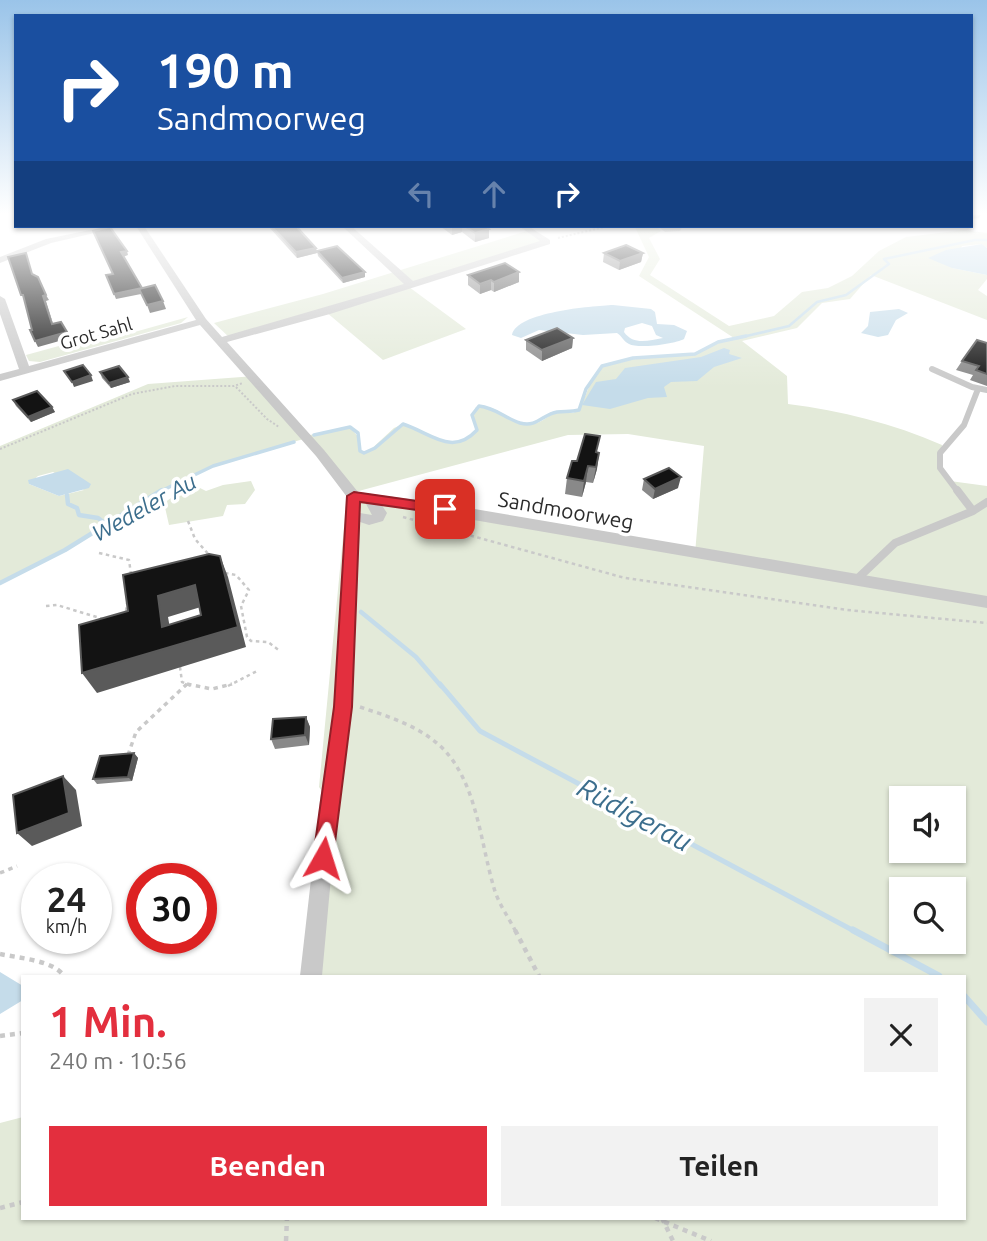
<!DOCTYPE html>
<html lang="de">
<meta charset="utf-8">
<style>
body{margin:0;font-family:Ubuntu,sans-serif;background:#f2f2f2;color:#222;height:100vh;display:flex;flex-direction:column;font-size:26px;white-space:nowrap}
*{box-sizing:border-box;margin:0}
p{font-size:23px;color:#767676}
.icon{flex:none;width:38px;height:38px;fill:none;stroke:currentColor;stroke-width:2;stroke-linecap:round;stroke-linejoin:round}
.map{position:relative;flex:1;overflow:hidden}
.sheet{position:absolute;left:21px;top:975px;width:945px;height:245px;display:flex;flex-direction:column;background:#fff;border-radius:0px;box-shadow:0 2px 5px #0004}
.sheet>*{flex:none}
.hud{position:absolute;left:14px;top:14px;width:959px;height:214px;border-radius:0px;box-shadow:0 2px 5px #0004;background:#1a4fa0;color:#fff;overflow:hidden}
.fabs{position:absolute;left:889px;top:786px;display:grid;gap:14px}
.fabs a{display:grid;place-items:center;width:77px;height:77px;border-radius:0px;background:#fff;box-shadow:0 2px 5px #0004;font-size:35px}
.speed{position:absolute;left:21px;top:863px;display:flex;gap:14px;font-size:35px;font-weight:700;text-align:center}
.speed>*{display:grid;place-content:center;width:91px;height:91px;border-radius:50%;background:#fff;box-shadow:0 2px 5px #0004;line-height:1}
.speed small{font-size:18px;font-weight:400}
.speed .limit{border:10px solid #d22;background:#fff;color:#111}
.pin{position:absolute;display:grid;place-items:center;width:60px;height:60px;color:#fff;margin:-30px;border-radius:14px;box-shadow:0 4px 10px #0006}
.me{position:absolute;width:77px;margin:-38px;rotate:6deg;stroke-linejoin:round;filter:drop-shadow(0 0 5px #0008)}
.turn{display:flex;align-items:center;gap:24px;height:147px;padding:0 28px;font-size:32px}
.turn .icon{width:91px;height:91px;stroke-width:2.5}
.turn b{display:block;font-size:49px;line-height:60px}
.lanes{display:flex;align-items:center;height:66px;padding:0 28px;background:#0003;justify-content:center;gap:35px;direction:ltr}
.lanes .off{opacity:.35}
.round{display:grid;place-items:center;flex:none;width:74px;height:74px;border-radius:0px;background:#f2f2f2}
.summary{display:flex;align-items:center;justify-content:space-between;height:119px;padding:0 28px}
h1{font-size:42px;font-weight:700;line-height:52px;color:#e32f3e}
.action{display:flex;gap:14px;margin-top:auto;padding:14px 28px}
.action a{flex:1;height:80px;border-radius:0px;background:#e32f3e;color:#fff;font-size:28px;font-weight:700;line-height:80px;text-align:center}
.action a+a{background:#f2f2f2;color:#222}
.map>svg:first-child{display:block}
.green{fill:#e3ead9;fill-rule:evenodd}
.water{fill:#c5dcea;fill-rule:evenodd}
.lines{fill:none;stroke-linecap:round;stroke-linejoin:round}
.stream-far4{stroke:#c5dcea;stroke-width:2.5}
.stream-far3{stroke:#c5dcea;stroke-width:3.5}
.stream-far2{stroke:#c5dcea;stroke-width:4.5}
.stream-far1{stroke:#c5dcea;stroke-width:5}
.stream{stroke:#c5dcea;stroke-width:7}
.path-far3{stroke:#c9c9c9;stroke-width:2;stroke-dasharray:2 2;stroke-linecap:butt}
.path-far2{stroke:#c9c9c9;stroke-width:2.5;stroke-dasharray:3.5 3.5;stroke-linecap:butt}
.path-far1{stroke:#c9c9c9;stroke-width:3.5;stroke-dasharray:4.5 4.5;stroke-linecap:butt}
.path{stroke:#c9c9c9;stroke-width:4.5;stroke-dasharray:5 5;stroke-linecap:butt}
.lane-far1{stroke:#c9c9c9;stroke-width:6}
.lane{stroke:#c9c9c9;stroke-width:8}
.street{fill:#c9c9c9;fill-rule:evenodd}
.wall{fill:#898989}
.shaded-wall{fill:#5a5a5a}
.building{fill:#131313;stroke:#5a5a5a;stroke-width:2;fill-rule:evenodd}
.route{fill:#e32f3e;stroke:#941f28;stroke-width:2}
.labels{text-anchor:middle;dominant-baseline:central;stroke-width:7;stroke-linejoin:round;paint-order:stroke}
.far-street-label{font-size:18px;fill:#2c2c2c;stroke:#fff}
.street-label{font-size:21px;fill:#2c2c2c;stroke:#fff}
.water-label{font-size:23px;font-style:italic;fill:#3c6e8d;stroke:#fff}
.near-water-label{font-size:28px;font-style:italic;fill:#3c6e8d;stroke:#fff}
</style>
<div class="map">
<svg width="987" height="1241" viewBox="0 0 987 1241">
<rect width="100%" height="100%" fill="#fff"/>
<path class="green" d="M635,227H657L661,231L649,238L660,259L650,275L729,326L774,316L802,292L828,288L852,276L879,251L906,237L964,230L987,233V248L982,244L962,246L952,268L987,275V279L978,290L987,296V320L871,275L850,299L822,303L797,328L742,341L787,376L788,404C842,411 892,423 942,445L940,468L950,481L987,486V1241H0V1123L23,1117V1218H964V976H311L329,801L319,787L347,496L307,438C262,451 213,464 171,486C112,517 63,558 0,583V446L148,384L255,376L310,435L350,427L360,439V451L367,453L394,428L403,424C426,429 455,460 477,430L472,415L476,407C507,401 517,445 554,412L573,413C586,407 587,380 602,366L633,358L695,354L716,343L734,338L639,276L649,257ZM628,434L704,446L695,554L355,492L568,435ZM53,472L84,490L59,496L29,484L38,476ZM901,798H954V850H901ZM901,889H954V942H901Z
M530,230L547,242L409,287L466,329L383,360L326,312L230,338L214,323L323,294Z
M188,317L181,323L40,362L29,361L26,355L128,327L131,333Z
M251,481L255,490L245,504L227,505L223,516L169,525L164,503L178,493L198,487L206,491L223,485Z"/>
<path class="water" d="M982,244L987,248V275L952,268L928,258L946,250Z
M613,305L651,309L655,312L657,324L674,325L687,331L684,339C675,344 638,349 629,344C623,341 622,336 617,333L583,335L539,330L521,338L512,335C516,312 592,306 613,305ZM642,323L652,326L656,335L663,338C649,340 634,346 624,332L625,328Z
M899,309L908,313L896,320L888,335L878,337L861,333L868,326L870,312Z
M724,348L730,350L729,354L742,358L714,367L697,381L671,382L664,387L667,397L648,398L610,409L582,405L596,382L616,379L625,368L701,357Z
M68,469L91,484L89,488L59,496L29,484L28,480Z
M0,972L23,986V1000L0,1014Z"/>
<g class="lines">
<path class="stream-far4" d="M738,338L789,326L817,302L846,295L889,264L884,259L975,240H987"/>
<path class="stream-far3" d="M314,435L350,427L358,433L360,451L364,453L375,448L403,424C431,433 452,457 477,430L472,415L479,406C496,408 505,418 520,423C537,428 543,414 557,412C565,411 571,412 579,410L586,389L602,366L633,358L695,354L718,342L746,336
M159,492L213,466L294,442"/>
<path class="stream-far2" d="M67,495L68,504L77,508L79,515L98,518L106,524
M0,583L65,550L162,490
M361,612L416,657L441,686"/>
<path class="stream-far1" d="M440,684L480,731L856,932"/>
<path class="stream" d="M853,930L939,976
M964,996L987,1022"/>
<path class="path-far3" d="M558,238L609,226
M236,387L267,419L279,427
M0,449L132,394L175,386H234L243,383"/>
<path class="path-far2" d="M403,517L625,578L847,610L987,623
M188,521L195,539L211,557
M99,553L129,560L131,574
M225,573L236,575L249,590L241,606L247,637L251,641L268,642L280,651
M46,606L57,605L103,619
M126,611L127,603
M180,667L182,682L191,686
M185,686L187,684
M228,686L259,670"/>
<path class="path-far1" d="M187,684L212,689L232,684
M360,707C387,716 416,725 438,744C477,778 480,842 494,888C498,903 509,918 516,932
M128,755L136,732L187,684
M0,873L17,866"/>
<path class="path" d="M515,930L539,976
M0,954C18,958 53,960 64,976
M0,1036L23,1033
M0,1208L23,1202
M655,1218L711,1241
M662,1218L673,1241
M286,1241L287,1218"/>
<path class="lane-far1" d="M932,369L972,387L987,390
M958,492L940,468V453L964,425L978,389"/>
<path class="lane" d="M973,511L987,502
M857,579L895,543L973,511L957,490"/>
<path class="street" d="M110,226H125L51,243L0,263V257L46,239Z
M136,226H144L206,319L222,337L404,284L342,226H351L413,281L540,241L519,226H528L550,240V244L330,314L227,342L324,450L358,492L445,504L987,596V608L381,504L387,513L383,521L369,525L360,522L352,707L338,800L322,976H300L320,800L334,707L347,497L316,456L200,325L0,381V374L19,369L0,314V296L5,299L29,366L196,320ZM361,501L365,502L372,515L360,513Z
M658,226H683L680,231L665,232Z"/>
</g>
<path class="wall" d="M971,215H981L979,218L971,219Z
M268,226H296L316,248L317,253L297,258Z
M440,226H485L489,229V238L475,242L462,232L452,235Z
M317,251L365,272V277L343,283L318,256Z
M604,253H643L641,262L619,270L603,262Z
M468,275L519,282L494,292L491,290L480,294L468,285Z
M573,338L572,348L542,361L526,350V340Z
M987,343V386L970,380L973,375L956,370L962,361Z
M100,372L130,382L111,388L102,378Z
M13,400L52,407L55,412L31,422L16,406Z
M598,452L597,469L593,483L586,482L582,497L565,494L567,478L577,461Z
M644,479L678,488L653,499L642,490Z
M306,717L310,727L309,745L275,749L271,739Z
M134,753L138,758L132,781L97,784L93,779Z"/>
<path class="shaded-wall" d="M452,226H462V232L452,235Z
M489,229V238L475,242V233Z
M316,248L317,253L297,258L296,252Z
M127,251L128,255L123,257L121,252Z
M643,253L641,262L619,270L620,261Z
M365,272V277L343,283L342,278Z
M519,272V282L494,292V282Z
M491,280V290L480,294V284Z
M142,288L141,294L116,299L114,294Z
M46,295L49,300L46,301L55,330L43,296Z
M163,301L166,309L150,313L147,305Z
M67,332L70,338L38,347L35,341Z
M573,338L572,348L542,361V350Z
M91,375L93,381L74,387L72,382Z
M128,377L130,382L111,388L109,383Z
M52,407L55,412L31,422L28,417Z
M599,453L597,469L593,483L596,467Z
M588,466L586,482L582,497L584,481Z
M681,477L678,488L653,499L655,489Z
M220,556L228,577L246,647L97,693L82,673L162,627L158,596L195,585L204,606L168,617L173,646L238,627Z
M306,717L310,727L309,745L305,735Z
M134,753L138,758L132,781L128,777Z
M63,776L76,790L82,826L32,846L17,833Z"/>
<path class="building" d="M271,226H296L316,248L296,252Z
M465,226H485L489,229L475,233Z
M110,227L127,251L121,252L142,288L114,294L106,275L113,274L93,231Z
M626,245L643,253L620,261L604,253Z
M337,246L365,272L342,278L317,251Z
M26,253L32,274L38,277L46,295L43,296L52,324L61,322L67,332L35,341L30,330H32L23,295H21L8,257Z
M505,263L519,272L494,282L491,280L480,284L468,275Z
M155,285L163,301L147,305L139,289Z
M557,328L573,338L542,350L526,340Z
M977,340L987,343V374L976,370L979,366L962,361Z
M83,365L91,375L72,382L64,371Z
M119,366L128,377L109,383L100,372Z
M37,391L52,407L28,417L13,400Z
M585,434L600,436L596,452L599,453L596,467L588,466L584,481L567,478L572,461H577Z
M669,468L681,477L655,489L644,479Z
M209,554L220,556L238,627L82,673L79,625L128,611L123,575ZM195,585L201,615L162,627L158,596Z
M306,717L305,735L271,739L273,719Z
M134,753L128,777L93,779L100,756Z
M63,776L69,813L17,833L13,795Z"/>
<linearGradient id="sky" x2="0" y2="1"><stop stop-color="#9ac4e9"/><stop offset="0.55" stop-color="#fff"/><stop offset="1" stop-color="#fff" stop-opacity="0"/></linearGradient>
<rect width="987" height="388" fill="url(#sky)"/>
<path class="route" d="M354,492L445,505L452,509L445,514L360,502L352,707L333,858L330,865L323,868L316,865L313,858L334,707L347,496Z"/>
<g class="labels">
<g class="far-street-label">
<text transform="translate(96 333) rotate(-16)">Grot Sahl</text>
</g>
<g class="street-label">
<text transform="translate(566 510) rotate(10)">Sandmoorweg</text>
</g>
<g class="water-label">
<text transform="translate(144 507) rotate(-29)">Wedeler Au</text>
</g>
<g class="near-water-label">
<text transform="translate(635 814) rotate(28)">Rüdigerau</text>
</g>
</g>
</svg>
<div class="fabs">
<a><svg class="icon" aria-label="sound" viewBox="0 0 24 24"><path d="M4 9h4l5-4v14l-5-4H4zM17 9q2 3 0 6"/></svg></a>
<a><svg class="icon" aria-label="search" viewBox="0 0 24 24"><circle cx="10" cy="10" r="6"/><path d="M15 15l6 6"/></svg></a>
</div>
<div class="speed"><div>24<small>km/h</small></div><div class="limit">30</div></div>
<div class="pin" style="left:445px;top:509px;background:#d93025"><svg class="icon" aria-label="arrive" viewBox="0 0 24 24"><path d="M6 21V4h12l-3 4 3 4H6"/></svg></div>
<svg class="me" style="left:323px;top:858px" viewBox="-20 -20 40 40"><path d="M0-17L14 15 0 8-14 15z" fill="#e32f3e" stroke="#fff" stroke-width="4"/></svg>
<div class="hud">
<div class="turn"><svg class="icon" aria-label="right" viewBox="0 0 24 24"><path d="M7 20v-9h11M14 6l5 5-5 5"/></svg><div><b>190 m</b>Sandmoorweg</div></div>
<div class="lanes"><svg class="icon off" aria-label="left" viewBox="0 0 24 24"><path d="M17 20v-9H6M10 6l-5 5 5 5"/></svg><svg class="icon off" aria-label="ahead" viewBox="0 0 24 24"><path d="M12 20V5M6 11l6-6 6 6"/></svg><svg class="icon" aria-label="right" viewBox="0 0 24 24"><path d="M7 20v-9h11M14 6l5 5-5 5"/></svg></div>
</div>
<section class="sheet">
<div class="summary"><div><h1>1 Min.</h1><p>240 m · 10:56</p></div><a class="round"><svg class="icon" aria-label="close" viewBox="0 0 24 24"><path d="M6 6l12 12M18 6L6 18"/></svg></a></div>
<div class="action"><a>Beenden</a><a>Teilen</a></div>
</section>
</div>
